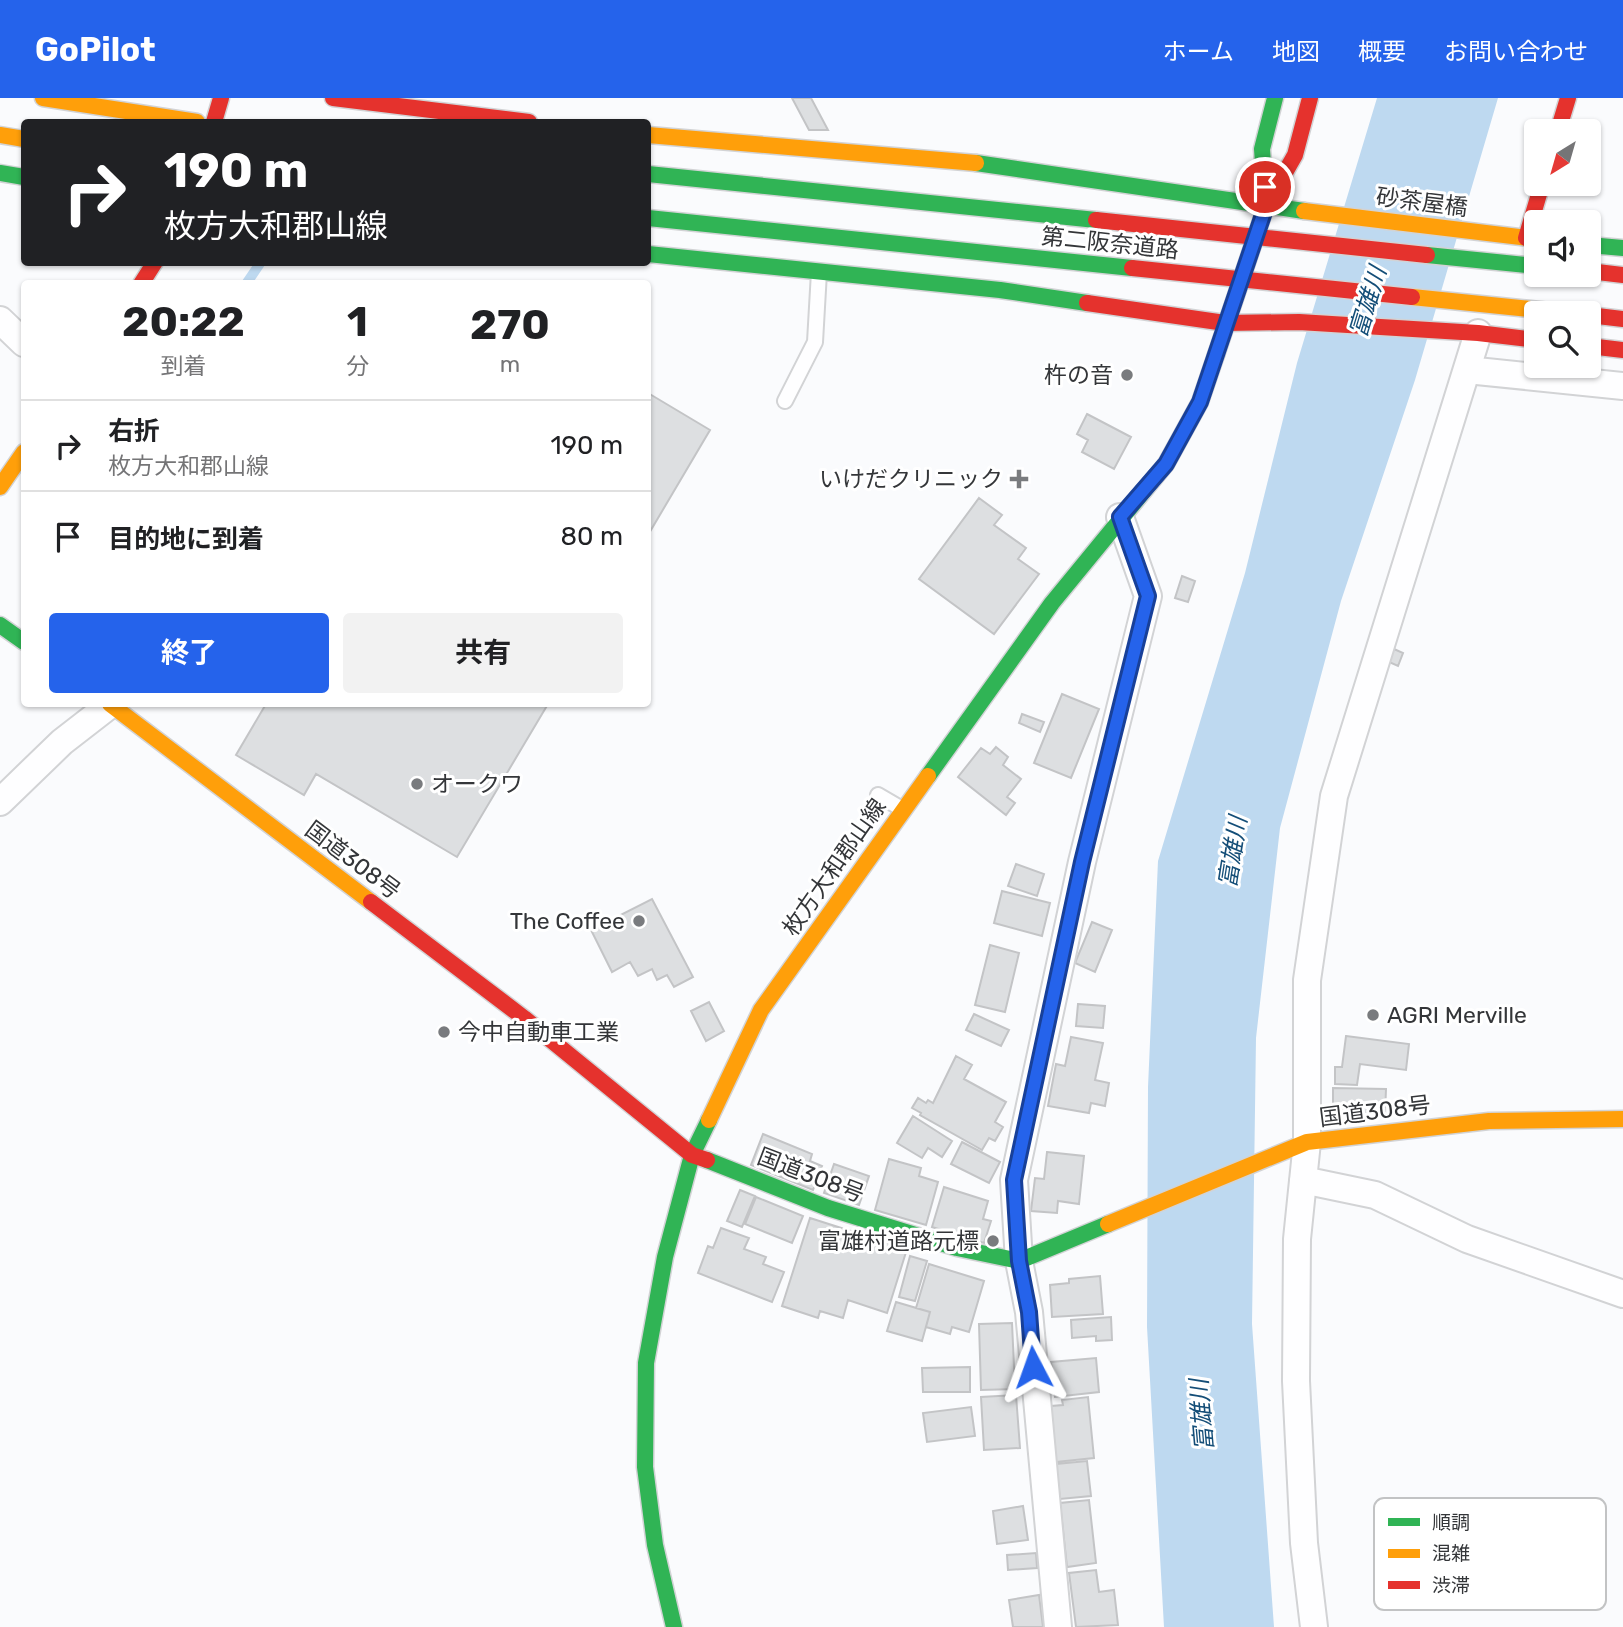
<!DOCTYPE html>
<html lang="ja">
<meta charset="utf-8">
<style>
body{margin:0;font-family:Rubik,"Noto Sans JP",sans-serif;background:#f2f2f2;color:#202124;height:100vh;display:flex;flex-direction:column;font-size:26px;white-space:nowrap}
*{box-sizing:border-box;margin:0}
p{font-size:23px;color:#757577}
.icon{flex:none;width:38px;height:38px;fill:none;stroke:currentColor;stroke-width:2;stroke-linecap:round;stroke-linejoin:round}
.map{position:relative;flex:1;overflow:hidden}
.panel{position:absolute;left:21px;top:182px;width:630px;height:427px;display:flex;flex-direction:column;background:#fff;border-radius:7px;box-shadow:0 2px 5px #0004}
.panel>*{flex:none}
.hud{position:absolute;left:21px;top:21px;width:630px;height:147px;border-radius:7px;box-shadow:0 2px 5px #0004;background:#202124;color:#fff;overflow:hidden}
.needle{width:46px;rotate:217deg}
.tools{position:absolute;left:1524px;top:21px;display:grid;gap:14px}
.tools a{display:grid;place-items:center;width:77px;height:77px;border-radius:7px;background:#fff;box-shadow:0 2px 5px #0004;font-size:35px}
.pin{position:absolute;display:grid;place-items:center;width:60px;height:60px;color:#fff;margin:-30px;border:4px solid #fff;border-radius:50%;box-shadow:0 2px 7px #0007}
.me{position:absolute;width:77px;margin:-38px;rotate:356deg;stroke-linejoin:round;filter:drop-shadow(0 0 5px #0008)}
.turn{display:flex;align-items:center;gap:24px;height:147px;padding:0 28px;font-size:32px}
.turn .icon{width:91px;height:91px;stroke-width:2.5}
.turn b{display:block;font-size:49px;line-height:60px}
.eta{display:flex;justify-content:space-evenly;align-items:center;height:119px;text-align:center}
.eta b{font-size:42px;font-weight:700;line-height:49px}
.primary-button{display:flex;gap:14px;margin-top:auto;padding:14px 28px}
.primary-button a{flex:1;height:80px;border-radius:7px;background:#2563eb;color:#fff;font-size:28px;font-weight:700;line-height:80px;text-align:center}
.primary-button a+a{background:#f2f2f2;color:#202124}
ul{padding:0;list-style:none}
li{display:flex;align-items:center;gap:21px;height:91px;padding:0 28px;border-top:2px solid #e0e0e0}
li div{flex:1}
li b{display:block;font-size:26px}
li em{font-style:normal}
header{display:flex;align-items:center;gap:42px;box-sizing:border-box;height:98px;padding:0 35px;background:#2563eb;color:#fff}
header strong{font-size:33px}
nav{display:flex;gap:38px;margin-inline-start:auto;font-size:24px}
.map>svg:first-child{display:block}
.water{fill:#bed9f0}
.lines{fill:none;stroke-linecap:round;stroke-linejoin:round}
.stream{stroke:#bed9f0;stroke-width:10}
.building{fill:#dddfe1;stroke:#c3c4c6;stroke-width:2}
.lane-casing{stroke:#d2d3d5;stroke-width:18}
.street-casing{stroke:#d2d3d5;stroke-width:30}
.fast-casing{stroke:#d2d3d5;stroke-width:19}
.slow-casing{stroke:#d2d3d5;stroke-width:19}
.jam-casing{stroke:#d2d3d5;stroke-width:19}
.lane{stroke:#fefeff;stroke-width:14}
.street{stroke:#fefeff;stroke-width:26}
.fast{stroke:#30b455;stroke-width:16}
.slow{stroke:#ff9f0a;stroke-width:16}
.jam{stroke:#e5322d;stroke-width:16}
.fast-bridge-casing{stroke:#d2d3d5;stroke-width:19;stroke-linecap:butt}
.slow-bridge-casing{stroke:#d2d3d5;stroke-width:19;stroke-linecap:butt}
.jam-bridge-casing{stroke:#d2d3d5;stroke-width:19;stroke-linecap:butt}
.fast-bridge{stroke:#30b455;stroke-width:16}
.slow-bridge{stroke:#ff9f0a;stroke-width:16}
.jam-bridge{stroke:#e5322d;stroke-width:16}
.route-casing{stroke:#184099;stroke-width:18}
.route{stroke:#2563eb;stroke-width:12}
.poi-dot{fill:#797b7e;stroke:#fff;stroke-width:2.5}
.labels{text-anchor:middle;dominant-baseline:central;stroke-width:6;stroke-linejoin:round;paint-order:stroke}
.street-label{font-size:23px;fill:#343639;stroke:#fff}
.poi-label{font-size:23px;fill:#343639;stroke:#fff;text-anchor:end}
.water-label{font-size:24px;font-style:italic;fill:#144e78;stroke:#fff}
.key{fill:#fff;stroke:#c2c3c4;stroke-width:2}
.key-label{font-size:19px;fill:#343639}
</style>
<header>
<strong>GoPilot</strong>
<nav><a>ホーム</a><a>地図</a><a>概要</a><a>お問い合わせ</a></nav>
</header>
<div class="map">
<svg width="1623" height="1529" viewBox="0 0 1623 1529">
<rect width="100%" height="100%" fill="#fafbfd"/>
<path class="water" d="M1377,0H1498L1415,282L1341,503L1280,730L1256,940L1252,1226L1274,1529H1164L1147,1229L1148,989L1158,763L1245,475L1297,265Z"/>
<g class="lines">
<path class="stream" d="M246,186L261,164"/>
</g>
<path class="building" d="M792,0H811L828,32H809Z
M648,295L710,332L648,437Z
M1087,316L1131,339L1114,371L1082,354L1088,342L1077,336Z
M979,400L1002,417L994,427L1026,450L1018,461L1039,476L994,536L919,481Z
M1182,478L1195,483L1188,504L1175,500Z
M1394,551L1403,555L1398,568L1389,564Z
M1062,596L1099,611L1071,680L1034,665Z
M266,606H548L457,759L316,676L304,697L236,657Z
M1022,616L1044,624L1040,634L1019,625Z
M996,649L1008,659L1003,667L1021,681L1007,699L1015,705L1006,717L958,679L981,650L990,656Z
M1016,766L1044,776L1037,798L1008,788Z
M1002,793L1050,805L1042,838L994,825Z
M652,801L693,879L674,889L667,877L657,882L652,871L638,878L630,864L612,874L591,832Z
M1092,824L1112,832L1095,874L1075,865Z
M990,847L1019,855L1005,914L975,907Z
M709,904L724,933L706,943L691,913Z
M1078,906L1105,908L1103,930L1076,928Z
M974,916L1009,932L1001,948L966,932Z
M1346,938L1409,946L1406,972L1360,966L1357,987L1335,986V969H1342Z
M1071,939L1103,945L1095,982L1109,985L1105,1008L1091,1005L1089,1015L1048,1008L1056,966L1065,968Z
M956,958L972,967L964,981L1006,1004L995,1024L1003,1029L995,1043L989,1040L982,1052L920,1017L921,1015L912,1010L918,1000L926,1005L928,1002L933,1005Z
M1333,990L1386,991L1385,1017L1333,1016Z
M913,1018L952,1043L942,1059L928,1050L922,1060L897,1045Z
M763,1036L812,1056L810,1063L822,1068L813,1092L751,1067Z
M962,1044L1000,1064L989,1085L951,1066Z
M1047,1054L1084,1058L1079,1106L1058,1103L1057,1115L1031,1113L1035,1080L1044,1081Z
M889,1061L921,1070L919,1078L938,1084L926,1127L875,1112Z
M834,1066L869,1078L859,1107L824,1095Z
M944,1089L988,1103L983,1121L991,1123L984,1145L932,1129Z
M740,1092L755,1098L742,1129L727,1123Z
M756,1099L803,1118L792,1145L745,1126Z
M810,1120L907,1151L887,1215L848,1202L843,1220L820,1213L818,1220L782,1208Z
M721,1130L749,1140L744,1151L766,1159L763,1166L784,1174L772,1204L698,1175L708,1148L713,1150Z
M910,1158L927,1163L915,1203L899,1199Z
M929,1166L984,1183L969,1234L952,1229L950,1236L926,1229L930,1214L916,1210Z
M1100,1178L1103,1216L1052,1219L1050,1187L1069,1185V1181Z
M896,1204L930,1214L922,1243L887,1233Z
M1111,1219L1112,1242L1096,1243V1238L1072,1240L1071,1222Z
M1012,1225L1015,1291L981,1292L979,1226Z
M1096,1260L1099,1294L1055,1299L1051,1264Z
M970,1269V1294H923L922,1270Z
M1016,1297L1020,1350L984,1352L981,1299Z
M1088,1299L1094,1360L1056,1364L1051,1308L1063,1307L1062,1302Z
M971,1309L975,1338L927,1344L923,1315Z
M1087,1363L1091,1398L1060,1401L1056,1366Z
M1089,1402L1096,1465L1067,1469L1060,1405Z
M1023,1408L1028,1442L997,1446L993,1413Z
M1036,1455L1037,1470L1008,1472L1007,1457Z
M1096,1472L1099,1494L1114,1492L1118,1527L1076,1529L1069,1475Z
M1039,1497L1043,1529H1013L1009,1502Z"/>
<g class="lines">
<defs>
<path id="lane" d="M785,303L815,244L819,174
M878,697L902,711"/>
<path id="street" d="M0,222L24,245
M1467,272L1623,288
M0,704L62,644L111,606
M1303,1082L1375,1097L1467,1141L1623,1196
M1058,1529L1029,1214L1019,1163L1014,1082L1082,764L1148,498L1120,419
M1314,1529L1304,1445L1296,1283L1297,1141L1307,1044V882L1334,698L1478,235"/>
<path id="fast" d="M976,65L1304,113
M0,75L24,79
M1266,108L1262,51L1275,0
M1589,147L1623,150
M648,156L1000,192L1087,205
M0,527L24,544
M928,678L1052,505L1166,366L1200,304L1216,257
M707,1062L828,1110L957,1150L1019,1163L1108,1126
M674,1529L655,1447L645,1369L646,1265L665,1159L692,1057L709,1022"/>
<path id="slow" d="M43,0L197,24
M0,37L24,41
M648,37L976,65
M1304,113L1536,141
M0,389L24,354
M110,606L371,804
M709,1022L761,912L928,678
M1108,1126L1307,1044L1489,1023L1623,1021"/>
<path id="jam" d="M333,0L529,24
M214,24L221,0
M1558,33L1568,0
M1526,140L1542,86
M1589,173L1623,177
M141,186L155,164
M1087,205L1225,225L1299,224L1478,235L1536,242
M1589,217L1623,221
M1589,248L1623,252
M1216,257L1266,108L1295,57L1310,0
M371,804L524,920L692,1057L707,1062"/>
</defs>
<use href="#lane" class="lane-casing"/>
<use href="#street" class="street-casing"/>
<use href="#fast" class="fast-casing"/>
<use href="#slow" class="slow-casing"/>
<use href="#jam" class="jam-casing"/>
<use href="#lane" class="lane"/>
<use href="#street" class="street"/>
<use href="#fast" class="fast"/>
<use href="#slow" class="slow"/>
<use href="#jam" class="jam"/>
<defs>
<path id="fast-bridge" d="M648,76L1096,122
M648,120L1132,170
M1427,157L1536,168"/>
<path id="slow-bridge" d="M1412,199L1569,215"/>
<path id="jam-bridge" d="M1096,122L1427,157
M1132,170L1412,199"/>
</defs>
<use href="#fast-bridge" class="fast-bridge-casing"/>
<use href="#slow-bridge" class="slow-bridge-casing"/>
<use href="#jam-bridge" class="jam-bridge-casing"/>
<use href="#fast-bridge" class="fast-bridge"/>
<use href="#slow-bridge" class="slow-bridge"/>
<use href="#jam-bridge" class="jam-bridge"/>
</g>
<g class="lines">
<defs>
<path id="route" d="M1033,1269L1029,1214L1019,1163L1014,1082L1082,764L1148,498L1120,419L1166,366L1200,304L1266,108L1265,89"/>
</defs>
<use href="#route" class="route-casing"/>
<use href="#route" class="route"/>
</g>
<g class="poi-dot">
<circle cx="1127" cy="277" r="7"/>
<path d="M1015.5 370.5h7v7h7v7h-7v7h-7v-7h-7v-7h7z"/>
<circle cx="417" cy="686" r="7"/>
<circle cx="639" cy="823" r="7"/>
<circle cx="1373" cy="917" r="7"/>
<circle cx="444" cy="934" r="7"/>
<circle cx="993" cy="1143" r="7"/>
</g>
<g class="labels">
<g class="street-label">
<text transform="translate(1422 104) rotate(7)">砂茶屋橋</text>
<text transform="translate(1110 145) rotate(6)">第二阪奈道路</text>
<text transform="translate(353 762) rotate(37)">国道308号</text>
<text transform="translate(834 769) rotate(-55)">枚方大和郡山線</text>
<text transform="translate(1375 1013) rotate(-7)">国道308号</text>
<text transform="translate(811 1077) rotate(21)">国道308号</text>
</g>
<g class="poi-label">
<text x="1113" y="277">杵の音</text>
<text x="1003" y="381">いけだクリニック</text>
<text x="431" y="686" text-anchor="start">オークワ</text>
<text x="625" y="823">The Coffee</text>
<text x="1387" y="917" text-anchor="start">AGRI Merville</text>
<text x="458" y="934" text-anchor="start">今中自動車工業</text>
<text x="979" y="1143">富雄村道路元標</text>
</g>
<g class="water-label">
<text transform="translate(1368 204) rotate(-73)">富雄川</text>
<text transform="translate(1233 754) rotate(-81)">富雄川</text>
<text transform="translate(1202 1317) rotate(-95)">富雄川</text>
</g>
</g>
<rect x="1374" y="1400" width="232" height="112" rx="10" class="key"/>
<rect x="1388" y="1420" width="32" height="8" fill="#30b455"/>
<rect x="1388" y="1451" width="32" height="9" fill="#ff9f0a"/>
<rect x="1388" y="1483" width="32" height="8" fill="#e5322d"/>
<g class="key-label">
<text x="1432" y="1431">順調</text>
<text x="1432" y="1462">混雑</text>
<text x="1432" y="1494">渋滞</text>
</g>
</svg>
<div class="tools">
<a><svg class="needle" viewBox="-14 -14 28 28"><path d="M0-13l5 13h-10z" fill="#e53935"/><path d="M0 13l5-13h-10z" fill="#757577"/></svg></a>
<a><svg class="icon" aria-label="sound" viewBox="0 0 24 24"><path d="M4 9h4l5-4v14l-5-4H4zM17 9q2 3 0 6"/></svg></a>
<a><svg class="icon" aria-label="search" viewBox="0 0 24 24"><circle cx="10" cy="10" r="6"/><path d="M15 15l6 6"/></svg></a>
</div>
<div class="pin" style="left:1265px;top:89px;background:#d93025"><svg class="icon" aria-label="arrive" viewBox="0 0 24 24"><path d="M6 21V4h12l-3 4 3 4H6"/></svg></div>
<svg class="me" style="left:1033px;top:1269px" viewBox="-20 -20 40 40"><path d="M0-17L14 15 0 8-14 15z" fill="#2563eb" stroke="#fff" stroke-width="4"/></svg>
<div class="hud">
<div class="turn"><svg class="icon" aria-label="right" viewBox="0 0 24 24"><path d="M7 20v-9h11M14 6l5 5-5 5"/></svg><div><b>190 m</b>枚方大和郡山線</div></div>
</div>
<section class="panel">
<div class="eta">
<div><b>20:22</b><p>到着</p></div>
<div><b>1</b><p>分</p></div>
<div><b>270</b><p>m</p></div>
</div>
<ul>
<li><svg class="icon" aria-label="right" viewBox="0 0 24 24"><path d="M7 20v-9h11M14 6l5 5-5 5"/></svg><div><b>右折</b><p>枚方大和郡山線</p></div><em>190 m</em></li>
<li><svg class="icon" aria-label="arrive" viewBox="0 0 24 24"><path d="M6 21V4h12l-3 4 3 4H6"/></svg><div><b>目的地に到着</b></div><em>80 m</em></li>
</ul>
<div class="primary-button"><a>終了</a><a>共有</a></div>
</section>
</div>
